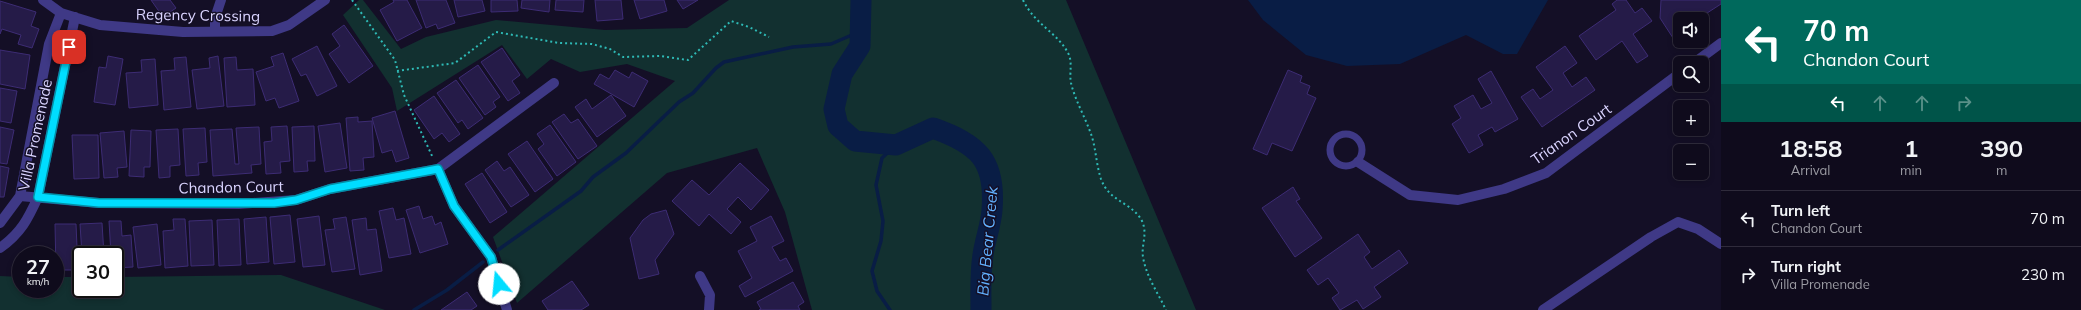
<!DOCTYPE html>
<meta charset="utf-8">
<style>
body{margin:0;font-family:Mulish,sans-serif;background:#181425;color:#f1f3f6;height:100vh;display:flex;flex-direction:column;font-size:15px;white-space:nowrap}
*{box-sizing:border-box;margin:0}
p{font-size:13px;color:#9b9ba3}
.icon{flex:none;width:22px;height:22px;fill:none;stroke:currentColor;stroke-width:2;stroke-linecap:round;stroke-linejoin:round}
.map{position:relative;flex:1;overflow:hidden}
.drawer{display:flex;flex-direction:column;background:#0f0b1c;width:360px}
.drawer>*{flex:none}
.hud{background:#00695c;color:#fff;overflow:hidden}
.buttons{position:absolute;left:1673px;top:12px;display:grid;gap:8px}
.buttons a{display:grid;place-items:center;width:36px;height:36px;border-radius:6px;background:#0f0b1c;box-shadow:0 2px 6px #0003,0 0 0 1px #2f2b3b;font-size:20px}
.speed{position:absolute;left:12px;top:246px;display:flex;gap:8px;font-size:20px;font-weight:700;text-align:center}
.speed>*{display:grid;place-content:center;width:52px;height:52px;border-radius:50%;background:#0f0b1c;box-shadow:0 2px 6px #0003,0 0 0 1px #2f2b3b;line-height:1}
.speed small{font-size:10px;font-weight:400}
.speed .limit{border:2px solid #111;border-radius:6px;background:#fff;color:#111}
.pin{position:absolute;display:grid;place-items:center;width:34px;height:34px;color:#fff;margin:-17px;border-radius:8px;box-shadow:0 2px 6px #0006}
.me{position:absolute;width:44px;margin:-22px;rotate:343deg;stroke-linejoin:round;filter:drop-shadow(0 0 3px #0008)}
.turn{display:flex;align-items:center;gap:14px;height:84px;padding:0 16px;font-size:18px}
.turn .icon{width:52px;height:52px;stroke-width:2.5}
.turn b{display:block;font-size:28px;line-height:34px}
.lanes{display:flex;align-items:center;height:38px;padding:0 16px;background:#0003;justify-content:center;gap:20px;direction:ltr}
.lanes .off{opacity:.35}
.eta{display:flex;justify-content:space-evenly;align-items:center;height:68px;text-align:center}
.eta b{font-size:24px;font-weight:700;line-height:28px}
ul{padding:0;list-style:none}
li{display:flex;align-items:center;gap:12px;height:56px;padding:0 16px;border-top:1px solid #2f2b3b}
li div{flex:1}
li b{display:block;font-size:15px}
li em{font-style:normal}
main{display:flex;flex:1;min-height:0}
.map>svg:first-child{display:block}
.green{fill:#123030}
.water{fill:#091d45}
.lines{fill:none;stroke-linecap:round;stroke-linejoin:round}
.stream{stroke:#091d45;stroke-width:3.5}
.river{stroke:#091d45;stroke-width:21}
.building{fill:#251b48;stroke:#3d2c74}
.path{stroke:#2ebab6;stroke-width:2;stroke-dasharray:2 3;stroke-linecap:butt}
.service{stroke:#3f3986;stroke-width:7}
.minor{stroke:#3f3986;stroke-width:10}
.route-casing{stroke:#0090a6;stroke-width:10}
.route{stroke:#0df;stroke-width:7}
.labels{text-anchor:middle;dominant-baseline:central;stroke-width:3;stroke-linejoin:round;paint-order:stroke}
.street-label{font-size:15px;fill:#dad4ff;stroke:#140f26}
.water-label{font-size:16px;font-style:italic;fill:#62b1ff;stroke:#140f26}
</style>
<main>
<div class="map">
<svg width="1721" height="310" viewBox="0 0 1721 310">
<rect width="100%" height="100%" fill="#140f26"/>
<path class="green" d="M359,0H363L401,49L426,37L496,20L605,30L687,28L729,0H1066L1196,310H812L785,212L757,148L667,173L517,303L493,237L675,81L627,64L580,72L551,59L527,79L502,45L397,111L392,88L343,15Z
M281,275L385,310H0V276L21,277V289H55V277H81V289H115V277Z"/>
<path class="water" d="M1248,0H1548L1517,54H1503L1466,35L1400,64L1347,66L1306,55L1263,20Z"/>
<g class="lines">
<path class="stream" d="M498,250L581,191L593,177L626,153L679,102L693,93L716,68L724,62L793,47L831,44L861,31
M414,310L447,290L483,262
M890,310L877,291L872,271L881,241L883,221L876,185L882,158L896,145"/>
<path class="river" d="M861,0L860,46L842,74L834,109L838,126L855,141L896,145L933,128C978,144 996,160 992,210C991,225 985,240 983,255C980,274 981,291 981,310"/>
</g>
<path class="building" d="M151,0H170L176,8L163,17Z
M393,0H407L422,28L397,41L380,10L394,2Z
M416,0H446L455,23L438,29L436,24L426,28Z
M454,0H482L485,11L458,17Z
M491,0H517L518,11L491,12Z
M522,0H550L549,12L521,8Z
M556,0H584L583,12L555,10Z
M595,0H621L623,19L597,21Z
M634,0H664L667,11L640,19Z
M677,0H698L683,9Z
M1617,0H1626L1635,13L1642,8L1652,21L1633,34L1648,56L1637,63L1622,41L1596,60L1579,36L1616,10L1612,4Z
M1661,0H1721V4L1704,15L1690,14L1688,19H1680V34L1673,38L1660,18Z
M0,1L36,12L31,26L39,29L32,48L18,44L21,35L2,29L0,34Z
M344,25L373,66L349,83L329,54L340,46L332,34Z
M317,46L337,86L317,96L306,74L301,76L292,59Z
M1565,46L1577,63L1563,73L1572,87L1586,77L1595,90L1542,127L1521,97L1533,89L1540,99L1553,90L1536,67Z
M502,48L520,75L512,81L520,93L508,101L481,62Z
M0,50L30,55L25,89L0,84Z
M283,53L299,101L279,108L275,98L266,101L256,72L274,66L271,57Z
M108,56L123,59L115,105L94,102L99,67L106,68Z
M218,56L224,106L197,109L192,70L210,68L209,58Z
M186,57L191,107L164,110L161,71L175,70L174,58Z
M236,57L237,70L253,69L255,105L227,107L224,58Z
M155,59L158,105L129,108L126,73L142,72L141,60Z
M478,65L500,97L493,102L496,107L485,115L459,78Z
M615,70L629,78L632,72L648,81L634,107L594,84L600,74L609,79Z
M1288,70L1302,76L1300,82L1310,86L1307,94L1316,98L1292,151L1272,143L1267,155L1253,149Z
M1491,71L1518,119L1495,132L1492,127L1478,135L1483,145L1469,153L1452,124L1461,118L1454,106L1473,95L1481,109L1492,103L1478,79Z
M456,80L483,118L468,129L462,120L458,123L437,93Z
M0,88L17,91L11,123L0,121Z
M611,95L626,116L597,137L575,107L586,99L592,109Z
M434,96L460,134L449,142L442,133L434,139L414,110Z
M395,111L409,158L396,162L392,150L382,153L372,118Z
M564,114L571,123L578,119L597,146L578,159L552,122Z
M358,117V122L372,121L374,157L363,158L364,170L350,171L346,118Z
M340,123L347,168L325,172L318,126Z
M550,125L576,162L557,176L538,149L544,144L537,134Z
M287,126L290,161L280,162L281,173L266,174L264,142L272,141L271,127Z
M314,126L315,161H307L308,171L294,172L292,127Z
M0,127L14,130L7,164L0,163Z
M259,127L261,164L251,165L252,173L213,176L210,130L232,129L235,164H239L236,128Z
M205,128L207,162L198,163L199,175L186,176L183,129Z
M178,129L180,165L170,166V177L159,178L156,130Z
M131,130L151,131L150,167H144V177L129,176Z
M124,131L127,167L117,168L118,177L104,178L100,133Z
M72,135H98L99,178L74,179Z
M527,141L553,179L535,192L508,154Z
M497,161L504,171L510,167L529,195L511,207L485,170Z
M740,163L769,190L751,210L738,197L727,209L741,222L731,234L709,214L699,226L672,201L692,180L709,195Z
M0,166L9,168L4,197H0Z
M482,173L507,212L490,223L465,184Z
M1293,187L1300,199L1296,201L1322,238L1295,257L1262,208Z
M419,206L423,219L432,216L435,225L441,222L448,244L420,253L406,210Z
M393,208L396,220L404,218L411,254L389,258L379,211Z
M666,210L674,234L655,260L659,274L639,279L630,238L643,220L651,214Z
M290,215L295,262L274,264L270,217Z
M319,216L325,265L303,267L297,219Z
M771,216L784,241L772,247L780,261L786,258L793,271L745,297L739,286L752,278L738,251L757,241L750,227Z
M266,217L269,262L247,264L244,219Z
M346,217L355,269L332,272L325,230L335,229L333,219Z
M366,218L367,230L376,229L382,271L360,275L352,220Z
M173,219H185L188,266L165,268L163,231L174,230Z
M239,219L241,265L219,266L217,220Z
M212,220L214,265L191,266L189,221Z
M109,221H121L122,236L131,235L133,267L115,268V255H111Z
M102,223L104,255H82L80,224Z
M55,224H76L78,270H56Z
M157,224L161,265L138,268L133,227Z
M1358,234L1370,252L1364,257L1372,269L1399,250L1408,263L1374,287L1381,297L1363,309L1357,300L1340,310L1332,298L1339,293L1328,278L1318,285L1307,270Z
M572,281L589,305L581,310H548L542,301Z
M793,282L804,302L798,306L800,310H759L761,309L757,302Z
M467,292L477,306L471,310H441Z"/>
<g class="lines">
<path class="path" d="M352,0L395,60L404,95L433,158
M1023,0C1035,25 1057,32 1068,53C1073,62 1069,73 1071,83C1075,100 1085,117 1091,134C1096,148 1096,164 1101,179C1109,202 1132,202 1142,221C1148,234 1141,245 1143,257C1146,276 1158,293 1166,310
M397,71L455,63L496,32L559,43L592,44L610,49L623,57L660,56L688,60L731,21L749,27L769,37"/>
<path class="service" d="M1330 150a16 16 0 1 1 32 0a16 16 0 1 1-32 0Z"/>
<path class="minor" d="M43,0L61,13L100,25L183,32L272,31L289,25L325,0
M215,31V18L221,0
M1694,63L1721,43
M1358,162L1410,195L1458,200L1504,189L1546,173L1680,73
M438,169L454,206L491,257L507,310
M20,196L99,203L239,204L296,200L330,189L438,169L554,83
M0,223L20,196L49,44L61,13
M0,248C21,233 28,219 38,197L75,17
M700,276L710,295L709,310
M1543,310L1651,237L1678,222L1698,229L1721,244"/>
</g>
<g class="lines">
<defs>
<path id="route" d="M69,47L38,197L99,203H274L296,200L330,189L438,169L454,206L491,257L499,284"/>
</defs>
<use href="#route" class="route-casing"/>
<use href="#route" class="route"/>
</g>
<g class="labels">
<g class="street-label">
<text transform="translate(198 15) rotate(1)">Regency Crossing</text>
<text transform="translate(1571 134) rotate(-35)">Trianon Court</text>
<text transform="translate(35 135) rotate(-78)">Villa Promenade</text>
<text transform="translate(231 187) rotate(-1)">Chandon Court</text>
</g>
<g class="water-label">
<text transform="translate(987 241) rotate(-85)">Big Bear Creek</text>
</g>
</g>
</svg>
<div class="buttons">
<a><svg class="icon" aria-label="sound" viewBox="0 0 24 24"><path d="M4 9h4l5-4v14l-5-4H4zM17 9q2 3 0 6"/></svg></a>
<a><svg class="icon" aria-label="search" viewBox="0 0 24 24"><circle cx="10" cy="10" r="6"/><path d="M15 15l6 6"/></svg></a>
<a>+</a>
<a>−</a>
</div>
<div class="speed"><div>27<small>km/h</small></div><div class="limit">30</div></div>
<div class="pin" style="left:69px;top:47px;background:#d93025"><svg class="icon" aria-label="arrive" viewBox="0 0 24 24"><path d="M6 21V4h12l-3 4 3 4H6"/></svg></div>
<svg class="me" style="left:499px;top:284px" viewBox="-20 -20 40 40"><circle r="19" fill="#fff"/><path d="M0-13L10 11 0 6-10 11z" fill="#0df"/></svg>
</div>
<section class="drawer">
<div class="hud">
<div class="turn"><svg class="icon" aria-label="left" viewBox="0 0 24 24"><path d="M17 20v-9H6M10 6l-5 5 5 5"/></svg><div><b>70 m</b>Chandon Court</div></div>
<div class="lanes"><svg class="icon" aria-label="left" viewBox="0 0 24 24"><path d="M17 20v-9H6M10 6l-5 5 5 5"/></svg><svg class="icon off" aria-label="ahead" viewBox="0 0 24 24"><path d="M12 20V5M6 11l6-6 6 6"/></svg><svg class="icon off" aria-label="ahead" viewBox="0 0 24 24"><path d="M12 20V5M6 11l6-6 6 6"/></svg><svg class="icon off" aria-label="right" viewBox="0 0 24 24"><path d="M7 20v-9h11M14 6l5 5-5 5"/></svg></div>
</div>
<div class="eta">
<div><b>18:58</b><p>Arrival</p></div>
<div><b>1</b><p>min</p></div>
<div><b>390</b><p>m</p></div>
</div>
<ul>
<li><svg class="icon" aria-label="left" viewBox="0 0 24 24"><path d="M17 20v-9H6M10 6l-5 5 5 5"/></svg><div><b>Turn left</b><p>Chandon Court</p></div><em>70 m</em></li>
<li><svg class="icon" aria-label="right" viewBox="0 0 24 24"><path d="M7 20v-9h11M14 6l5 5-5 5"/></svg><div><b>Turn right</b><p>Villa Promenade</p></div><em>230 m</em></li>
</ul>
</section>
</main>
